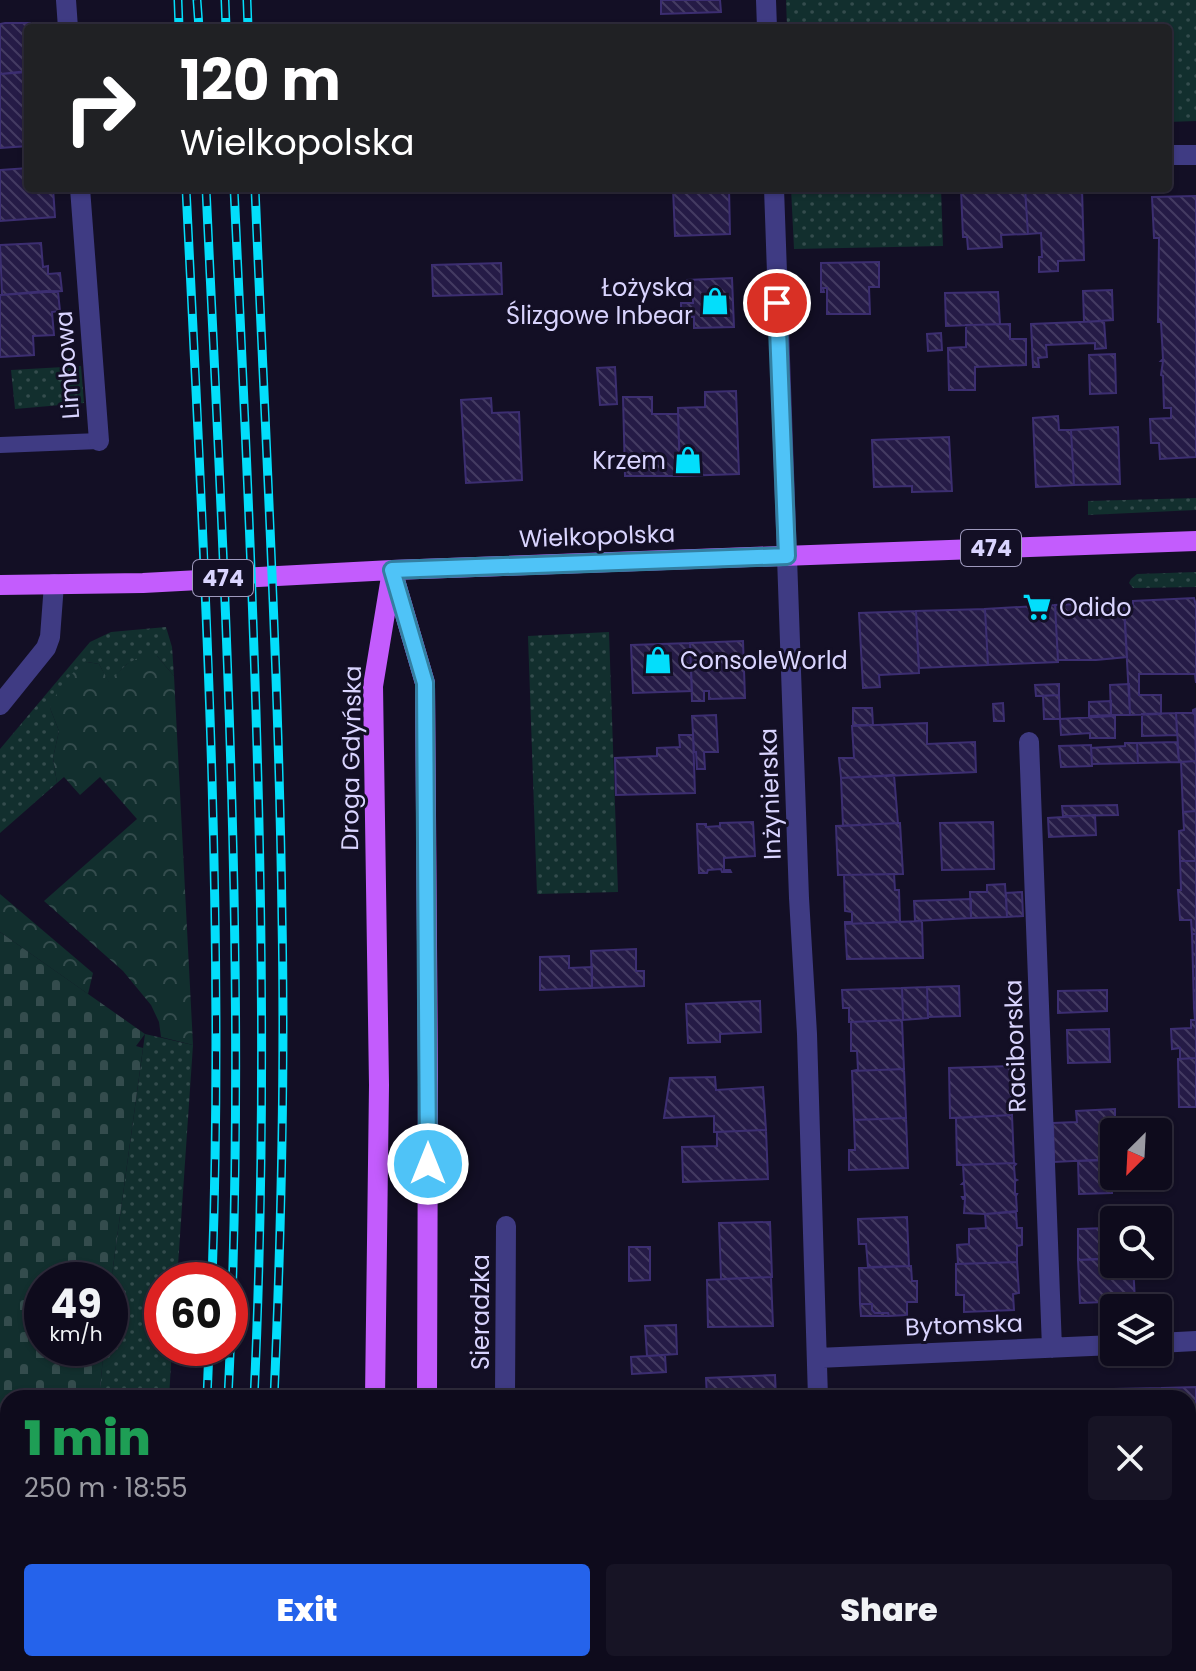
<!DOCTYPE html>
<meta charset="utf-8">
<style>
body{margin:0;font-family:Poppins,sans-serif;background:#171425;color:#f1f3f6;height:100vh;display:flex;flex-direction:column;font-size:30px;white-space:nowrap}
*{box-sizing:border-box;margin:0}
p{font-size:26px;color:#9b9ba3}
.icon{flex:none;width:44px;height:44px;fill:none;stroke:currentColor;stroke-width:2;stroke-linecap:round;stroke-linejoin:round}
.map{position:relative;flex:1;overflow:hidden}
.drawer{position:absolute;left:0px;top:1390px;width:1196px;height:282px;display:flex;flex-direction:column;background:#0e0b1c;border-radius:24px 24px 0 0;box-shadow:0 2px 6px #0004,0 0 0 2px #2e2b3b}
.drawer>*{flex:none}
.guide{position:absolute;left:24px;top:24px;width:1148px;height:168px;border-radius:8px;box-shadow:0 2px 6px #0004,0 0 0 2px #2e2b3b;background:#202124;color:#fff;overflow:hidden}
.needle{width:52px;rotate:204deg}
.tools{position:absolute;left:1100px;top:1118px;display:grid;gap:16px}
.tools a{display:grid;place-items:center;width:72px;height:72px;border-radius:8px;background:#0e0b1c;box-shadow:0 2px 6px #0004,0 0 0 2px #2e2b3b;font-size:40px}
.speed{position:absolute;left:24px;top:1262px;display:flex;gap:16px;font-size:40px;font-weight:700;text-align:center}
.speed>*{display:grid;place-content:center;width:104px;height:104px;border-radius:50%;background:#0e0b1c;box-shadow:0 2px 6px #0004,0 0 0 2px #2e2b3b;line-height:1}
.speed small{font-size:20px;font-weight:400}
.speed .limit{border:12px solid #d22;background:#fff;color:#111}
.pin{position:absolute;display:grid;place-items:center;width:68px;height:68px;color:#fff;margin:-34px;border:4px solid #fff;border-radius:50%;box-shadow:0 2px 8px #0007}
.me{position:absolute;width:88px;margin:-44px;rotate:0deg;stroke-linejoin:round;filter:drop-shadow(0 0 6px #0008)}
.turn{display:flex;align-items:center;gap:28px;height:168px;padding:0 24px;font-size:36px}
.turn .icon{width:104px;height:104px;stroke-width:2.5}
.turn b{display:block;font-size:56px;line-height:68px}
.round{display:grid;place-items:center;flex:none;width:84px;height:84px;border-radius:8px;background:#171425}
.head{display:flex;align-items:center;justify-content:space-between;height:136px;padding:0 24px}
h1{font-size:48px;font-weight:800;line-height:60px;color:#1e9e55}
.cta{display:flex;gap:16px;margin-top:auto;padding:16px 24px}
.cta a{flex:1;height:92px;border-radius:8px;background:#2563eb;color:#fff;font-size:32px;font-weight:800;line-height:92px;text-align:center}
.cta a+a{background:#171425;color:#f1f3f6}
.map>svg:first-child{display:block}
.green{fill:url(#green-dots)}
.forest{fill:url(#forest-crowns)}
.cemetery{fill:url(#cemetery-stones)}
.building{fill:url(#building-back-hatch);stroke:#3c2e71;stroke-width:2}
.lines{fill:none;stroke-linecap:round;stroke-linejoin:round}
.service{stroke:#3f3b83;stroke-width:16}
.minor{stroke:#3f3b83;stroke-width:20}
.primary{stroke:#c35cfd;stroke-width:20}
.rail-casing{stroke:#03defb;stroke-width:9}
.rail{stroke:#130f25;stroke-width:6;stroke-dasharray:18;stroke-linecap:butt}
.route-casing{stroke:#337fa1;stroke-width:20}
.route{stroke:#4fc3f7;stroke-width:14}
.labels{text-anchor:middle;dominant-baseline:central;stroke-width:6;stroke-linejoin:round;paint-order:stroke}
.shield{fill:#130f25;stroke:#9e99bd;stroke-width:2}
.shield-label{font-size:22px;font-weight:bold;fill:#d9d4fe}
.poi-label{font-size:24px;fill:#d9d4fe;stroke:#130f25;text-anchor:end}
.street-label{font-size:24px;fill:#d9d4fe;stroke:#130f25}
</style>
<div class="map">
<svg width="1196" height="1671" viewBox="0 0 1196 1671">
<defs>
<pattern id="green-dots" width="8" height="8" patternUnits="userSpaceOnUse" patternTransform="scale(2)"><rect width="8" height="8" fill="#122f2e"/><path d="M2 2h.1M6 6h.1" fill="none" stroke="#344c4d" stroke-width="1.8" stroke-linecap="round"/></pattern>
<pattern id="forest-crowns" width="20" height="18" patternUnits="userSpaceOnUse" patternTransform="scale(2)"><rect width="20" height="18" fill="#122f2e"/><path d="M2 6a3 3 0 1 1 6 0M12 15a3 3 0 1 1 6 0" fill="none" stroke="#344c4d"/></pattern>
<pattern id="cemetery-stones" width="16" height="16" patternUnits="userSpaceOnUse" patternTransform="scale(2)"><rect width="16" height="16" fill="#122f2e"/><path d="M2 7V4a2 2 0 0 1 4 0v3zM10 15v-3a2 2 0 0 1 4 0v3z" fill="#344c4d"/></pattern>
<pattern id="building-back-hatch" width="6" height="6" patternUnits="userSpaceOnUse" patternTransform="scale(2)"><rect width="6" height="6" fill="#251b46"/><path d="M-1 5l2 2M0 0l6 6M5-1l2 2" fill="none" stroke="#443b62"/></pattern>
</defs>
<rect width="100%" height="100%" fill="#130f25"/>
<path class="green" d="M786,0H1196V121L1168,122V28H787Z
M791,188H941L943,246L794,249Z
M81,366L84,403L15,409L11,370Z
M1196,498V510L1088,515V501Z
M1196,572V587L1133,588L1129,583L1131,579L1137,574Z
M166,627L172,647L174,676L157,656L127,664L109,683L99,664L87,662L50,708L59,731L53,758L57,783L0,833V749L90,642L111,632Z
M609,632L618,892L537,894L528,636Z
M145,1034L193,1045L177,1280H162V1348H172L169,1398H99L104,1348H110V1289Z"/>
<path class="forest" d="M143,655L157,656L174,676L193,1045L161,1037L159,1022L151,1005L123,971L44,901L137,819L100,777L80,795L64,777L57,783L53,758L59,731L50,708C60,685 67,676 87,662L99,664L109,682L127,664Z
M0,894L93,973L88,994L0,932Z"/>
<path class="cemetery" d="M0,932L145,1034L136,1046L143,1048L110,1289V1280H42V1348H104L99,1398H8V1664H72L71,1671H0Z"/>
<path class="building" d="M661,0H720L721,12L661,14Z
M5,23H30L31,28H28V71L0,74V24Z
M28,72V146L0,148V74Z
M28,168V188H53L55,217L0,221V170Z
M673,188H729L730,234L675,236Z
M1025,188L1028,234L1001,235L1002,247L968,249L967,237H963L961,189Z
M1082,188L1084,260L1058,261V271L1039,272V257H1042L1041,233L1028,234L1025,189Z
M1196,196V457L1160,459L1159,443H1151L1150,419L1171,418V408H1164L1163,376L1161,375L1163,361H1161L1163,359L1161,322H1158L1159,238H1154L1152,197Z
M41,243L43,267L48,266V274L60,273L62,291L2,295L0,245Z
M879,262V287H869L870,314H827V288H823L824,292H821V263Z
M501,263L502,294L433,296L432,265Z
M732,278L734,327L694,328V317H681V303H693V296H688L687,280Z
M1112,290L1113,320L1084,322L1083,291Z
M46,291L58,292L60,311L52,312L54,335L33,336L34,355L0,357V295Z
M998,292L1000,324L946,326L945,293Z
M1104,321L1106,348L1095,349V343L1046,345L1047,357L1038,358L1039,367H1033L1031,324Z
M1010,324V339H1026V365L975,367V390H949L948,348L966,347V325Z
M941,333L942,350L928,351L927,334Z
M1115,354L1116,393L1090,394L1089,355Z
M615,367L617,404L600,405L597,368Z
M736,391L739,474L680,476L678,408L705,407V392Z
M623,397H652V414H678L680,476H625Z
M491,398L492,413L519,412L522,480L466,483L461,400Z
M1058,416L1059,430H1071L1074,485L1036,487L1033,418Z
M1118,427L1120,484L1074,485L1071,430Z
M949,437L952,491L912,492V486L874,487L872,440Z
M1194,598L1196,605V683L1195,674H1139V695H1161V714L1130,715L1124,608L1133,607V601Z
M1124,602L1127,657L1096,660H1058L1055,605Z
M1055,605L1058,662L988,665L985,609Z
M985,609L988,665L919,668L916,611Z
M916,611L919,673L879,675L880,687L863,688L859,613Z
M743,641L745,698L709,699V691H704V701H692L690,643Z
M690,643L692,691L633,693L631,645Z
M1059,684V695L1036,696L1035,685Z
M1129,684L1130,715H1111L1110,685Z
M1059,695L1060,719H1044L1043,696Z
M1111,701V715L1089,716V702Z
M1003,703L1004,721H994L993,704Z
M853,708H872L873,725H853Z
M1195,709L1196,761L1179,762L1176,713H1193V710Z
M1176,713L1177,735L1142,736V714Z
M716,715L718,752H704L705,769H697L696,752H694L692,716Z
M1115,716V738H1090V733L1061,735L1060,719Z
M927,723V744L975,742L976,772L841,778L839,758H854L852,726Z
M679,735H693L695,793L616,795L615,758L657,756V748L680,747Z
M1177,742L1179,762L1138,763L1137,743Z
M1125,743H1137L1138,763L1092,764L1091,748L1125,746Z
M1091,745L1092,766L1061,767L1059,746Z
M1196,761V811L1183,812L1181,762Z
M894,775L898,823L843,826L841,778Z
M1117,805L1118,815L1063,816L1062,806Z
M1196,811V861H1180L1179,831L1184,830L1183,812Z
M1095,815L1096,835L1049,837L1048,818Z
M753,822L755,856L724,858V870H730L731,872H722L721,869L708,870L707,873H699L697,824H706V827L720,826V823Z
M993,822L994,869L942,870L940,823Z
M900,823L903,874L838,875L836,826Z
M1180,861H1196V934H1192L1191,920H1180L1178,890H1181Z
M894,874L895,890H899L900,922L845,924V922H852V912L845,911L844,875Z
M1005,884L1007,917L971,918L970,892H987V885Z
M1022,892L1023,916L1007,917L1006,893Z
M971,899V918L915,921L914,901Z
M922,921L923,958L847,959L845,924Z
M1192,934H1196V1008H1194Z
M636,949V971H644V986L592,988L591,951Z
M569,956V968L592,967V988L540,990V957Z
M959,986L960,1016L928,1017L927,987Z
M927,987L928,1018L903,1020L902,988Z
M902,988L903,1020L849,1022V1008H843L842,990Z
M1107,990V1011L1058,1013V991Z
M760,1001L761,1032L720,1034V1042L688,1043L686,1004Z
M1194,1008H1196V1058L1180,1059V1048L1172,1049L1171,1029L1191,1028V1020H1195Z
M902,1020L904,1069L852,1071L858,1070L857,1051H851V1022Z
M1109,1029L1110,1062L1068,1063L1067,1030Z
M1196,1058V1107H1179L1178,1059Z
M1011,1066L1012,1115L950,1118L949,1068Z
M904,1069L906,1118L854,1120L852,1071Z
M715,1077L716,1090L763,1087L766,1130L714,1132V1116L664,1118L670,1078Z
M1115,1109V1125L1132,1124V1132H1114V1159L1054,1162L1053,1123L1077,1122L1076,1111Z
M1012,1115L1014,1163L957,1165L956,1118Z
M906,1118L908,1168L849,1170V1150H855L854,1120Z
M766,1130L768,1179L683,1182L682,1147L717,1146V1132Z
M1111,1160L1112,1193L1079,1194L1078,1161Z
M1014,1163L1016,1164L1014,1166L1015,1179L1017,1180L1015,1181V1194H1017L1016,1196L1017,1211L985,1214L964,1213L965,1199H963L962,1197H965L964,1184H962L964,1182L963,1165Z
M1016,1212L1017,1228H1022V1245L1017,1246V1262L958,1264L957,1245L969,1244V1229L986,1228L985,1214Z
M907,1217L909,1266L868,1267L866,1244H859L858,1219Z
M770,1222L772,1277L721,1279L719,1223Z
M1106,1228L1107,1259L1078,1260V1229Z
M629,1247H650V1280L629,1281Z
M1114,1258V1264H1133L1135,1301L1113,1302L1114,1308H1105V1302L1080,1303L1078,1260Z
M1017,1262L1019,1293L1013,1294L1014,1310L964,1312V1295H956V1264Z
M911,1266L912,1281H917V1302H907V1315L889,1316L888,1313H875L872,1310V1304H860L859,1268Z
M771,1277L773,1326L708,1327L707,1280Z
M860,1304H872V1310L875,1313H888L889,1316H861Z
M676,1325L677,1354L647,1356L645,1326Z
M665,1355L666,1372L632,1374L631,1357Z
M775,1375L776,1398H707L706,1378Z
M1196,1387V1508H1188V1398H1162V1388Z
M1162,1388V1398H1114V1389Z
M1114,1389V1398H1064V1390Z
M1064,1390V1398H1014L1013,1392Z
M1013,1392L1014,1398H967V1393Z
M967,1393V1398H914V1396Z
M739,1664H794V1671H739Z
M875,1664H946V1670L875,1671Z
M1026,1664H1096V1666H1088V1671H1041V1668L1026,1669Z"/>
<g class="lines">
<path class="service" d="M0,445L99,441"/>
<path class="minor" d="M66,0L68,28
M766,0L767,28
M1168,155H1196
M80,188L99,441
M774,188L799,898L807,1034L818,1398
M0,705L46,648L50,637L54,584
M1029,742L1052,1348
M1158,1343L1196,1341
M817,1358L1114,1345
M505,1398L506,1226
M1188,1596L1196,1595
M829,1664V1671
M1146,1664L1147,1671
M490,1671L491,1664"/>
<path class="primary" d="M392,570L425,683L428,1076L427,1398
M0,585L143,583L392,570L1196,541
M375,1398L379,1085L373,686L391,577
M353,1671L354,1664
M415,1671V1664"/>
<defs>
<path id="rail" d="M178,0L179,28
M197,0L199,28
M225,0L226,28
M247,0L248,28
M186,188C204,552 225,916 212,1280
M206,188C225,592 248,993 228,1398
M234,188C253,591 273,994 254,1398
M255,188C265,431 279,674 282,918C285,1078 281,1238 274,1398
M207,1398L209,1348
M188,1671L189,1664
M209,1671V1664
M235,1671L236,1664
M255,1671L256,1664"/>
</defs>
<use href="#rail" class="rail-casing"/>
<use href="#rail" class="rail"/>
</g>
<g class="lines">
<defs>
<path id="route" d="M428,1164L425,683L392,570L787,556L777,303"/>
</defs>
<use href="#route" class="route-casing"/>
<use href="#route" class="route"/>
</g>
<defs>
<symbol id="shop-bare" viewBox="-9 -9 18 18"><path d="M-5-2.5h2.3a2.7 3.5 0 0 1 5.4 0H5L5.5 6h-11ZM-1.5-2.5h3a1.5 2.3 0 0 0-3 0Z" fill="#03defb" stroke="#130f25" stroke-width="2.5" paint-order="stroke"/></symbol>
<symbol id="supermarket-bare" viewBox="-9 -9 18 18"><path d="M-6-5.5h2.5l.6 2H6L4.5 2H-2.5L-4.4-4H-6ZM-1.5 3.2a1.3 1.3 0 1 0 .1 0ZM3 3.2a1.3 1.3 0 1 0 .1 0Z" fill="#03defb" stroke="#130f25" stroke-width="2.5" paint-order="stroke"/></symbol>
</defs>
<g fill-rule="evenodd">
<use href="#shop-bare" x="695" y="281" width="40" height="40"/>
<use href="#shop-bare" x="668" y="440" width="40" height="40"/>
<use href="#supermarket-bare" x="1017" y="587" width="40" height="40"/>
<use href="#shop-bare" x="638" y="640" width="40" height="40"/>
</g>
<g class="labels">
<g class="shield">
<rect x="961" y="530" width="60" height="36" rx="6"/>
<rect x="193" y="560" width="60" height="36" rx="6"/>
</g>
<g class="shield-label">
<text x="991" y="548">474</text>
<text x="223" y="578">474</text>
</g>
<g class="poi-label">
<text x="693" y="287">Łożyska<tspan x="693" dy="28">Ślizgowe Inbear</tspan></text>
<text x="666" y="460">Krzem</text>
<text x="1059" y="607" text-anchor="start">Odido</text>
<text x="680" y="660" text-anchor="start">ConsoleWorld</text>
</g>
<g class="street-label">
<text transform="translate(67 365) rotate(-94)">Limbowa</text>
<text transform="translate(597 536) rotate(-2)">Wielkopolska</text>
<text transform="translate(351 758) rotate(-89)">Droga Gdyńska</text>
<text transform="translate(770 794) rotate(-92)">Inżynierska</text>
<text transform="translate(1015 1046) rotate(-92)">Raciborska</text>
<text transform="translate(480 1312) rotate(-90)">Sieradzka</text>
<text transform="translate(964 1325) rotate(-2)">Bytomska</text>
</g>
</g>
</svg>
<div class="tools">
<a><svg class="needle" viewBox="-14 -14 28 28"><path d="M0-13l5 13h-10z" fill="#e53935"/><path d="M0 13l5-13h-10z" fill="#9b9ba3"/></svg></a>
<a><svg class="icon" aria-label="search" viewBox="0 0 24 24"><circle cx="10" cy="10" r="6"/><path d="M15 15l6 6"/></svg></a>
<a><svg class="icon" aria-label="layers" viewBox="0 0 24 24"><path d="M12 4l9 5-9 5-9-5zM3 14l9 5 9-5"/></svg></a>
</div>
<div class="speed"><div>49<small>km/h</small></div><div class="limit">60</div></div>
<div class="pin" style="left:777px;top:303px;background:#d93025"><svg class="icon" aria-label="arrive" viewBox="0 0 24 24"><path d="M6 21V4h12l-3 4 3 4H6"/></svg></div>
<svg class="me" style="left:428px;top:1164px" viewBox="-20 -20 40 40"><circle r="17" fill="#4fc3f7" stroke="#fff" stroke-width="3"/><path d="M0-11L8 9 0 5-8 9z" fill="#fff"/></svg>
<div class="guide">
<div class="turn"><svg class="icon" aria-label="right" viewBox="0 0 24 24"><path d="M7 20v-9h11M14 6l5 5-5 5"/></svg><div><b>120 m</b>Wielkopolska</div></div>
</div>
<section class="drawer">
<div class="head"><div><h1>1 min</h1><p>250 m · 18:55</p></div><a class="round"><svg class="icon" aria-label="close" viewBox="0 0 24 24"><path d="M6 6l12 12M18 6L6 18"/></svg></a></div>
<div class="cta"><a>Exit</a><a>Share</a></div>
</section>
</div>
